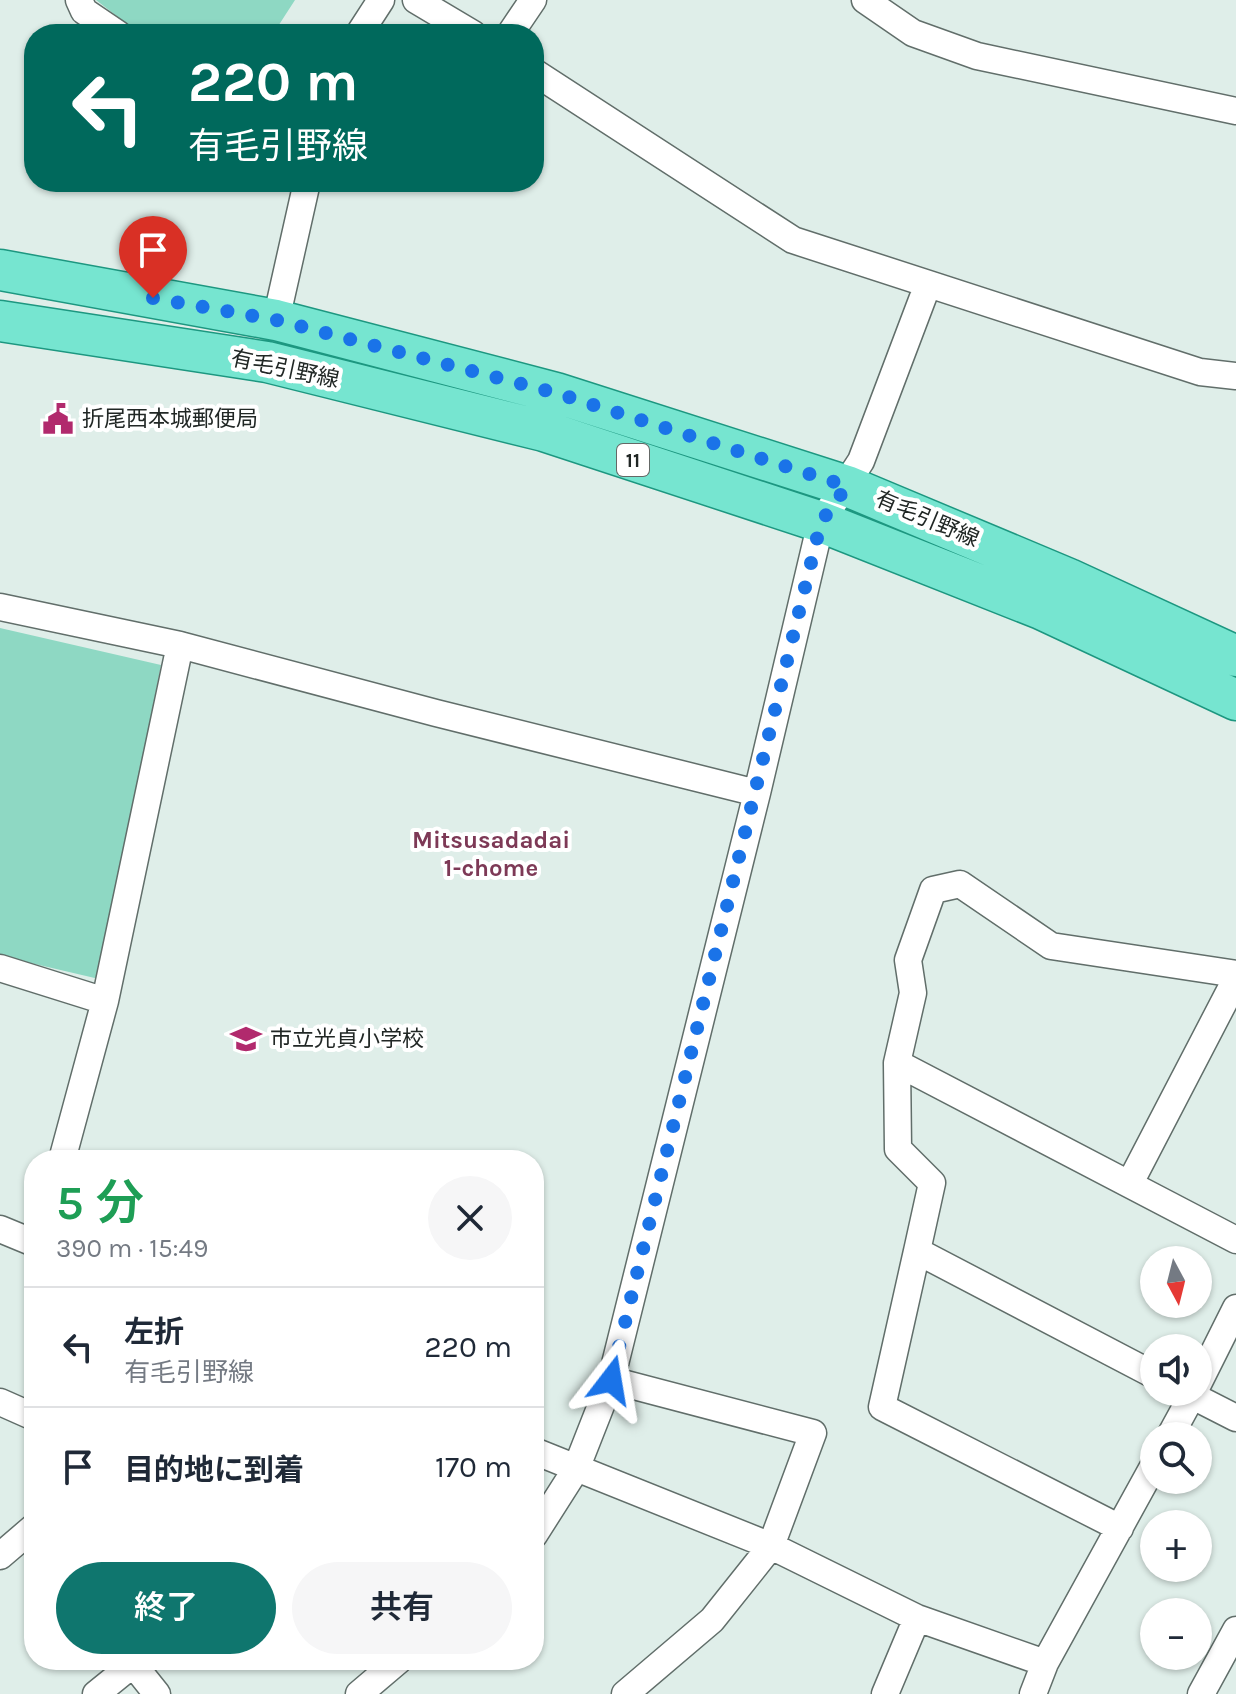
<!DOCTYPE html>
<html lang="ja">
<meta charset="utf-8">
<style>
body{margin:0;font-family:Karla,"Noto Sans JP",sans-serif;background:#f6f6f7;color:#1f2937;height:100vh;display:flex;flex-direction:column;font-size:30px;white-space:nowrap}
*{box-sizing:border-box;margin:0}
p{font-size:26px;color:#747a83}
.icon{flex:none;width:44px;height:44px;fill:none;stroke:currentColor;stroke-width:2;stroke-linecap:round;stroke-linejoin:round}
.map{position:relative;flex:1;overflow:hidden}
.drawer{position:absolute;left:24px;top:1150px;width:520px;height:520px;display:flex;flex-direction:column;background:#fff;border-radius:32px;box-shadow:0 2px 6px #0004}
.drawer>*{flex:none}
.hud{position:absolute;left:24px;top:24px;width:520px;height:168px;border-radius:32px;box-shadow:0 2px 6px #0004;background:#00695c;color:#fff;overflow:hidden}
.needle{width:52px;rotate:173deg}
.controls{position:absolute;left:1140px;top:1246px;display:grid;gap:16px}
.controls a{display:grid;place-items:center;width:72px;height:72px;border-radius:50%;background:#fff;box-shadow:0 2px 6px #0004;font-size:40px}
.pin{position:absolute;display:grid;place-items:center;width:68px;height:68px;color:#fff;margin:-82px -34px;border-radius:50% 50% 50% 0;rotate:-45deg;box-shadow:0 0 8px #0007}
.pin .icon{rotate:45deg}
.me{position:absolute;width:88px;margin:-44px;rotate:14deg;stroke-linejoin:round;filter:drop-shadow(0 0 6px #0008)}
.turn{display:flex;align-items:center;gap:28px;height:168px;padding:0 32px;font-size:36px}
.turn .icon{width:104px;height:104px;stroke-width:2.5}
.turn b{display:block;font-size:56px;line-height:68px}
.round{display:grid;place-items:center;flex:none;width:84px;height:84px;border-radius:42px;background:#f6f6f7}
.summary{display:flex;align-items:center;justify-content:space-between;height:136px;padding:0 32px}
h1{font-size:48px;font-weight:600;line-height:60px;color:#1e9e55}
.primary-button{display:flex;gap:16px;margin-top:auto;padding:16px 32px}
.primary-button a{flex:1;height:92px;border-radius:48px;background:#0f766e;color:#fff;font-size:32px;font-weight:600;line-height:92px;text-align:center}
.primary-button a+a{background:#f6f6f7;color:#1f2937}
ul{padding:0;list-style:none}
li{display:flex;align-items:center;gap:24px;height:120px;padding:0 32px;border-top:2px solid #e0e1e3}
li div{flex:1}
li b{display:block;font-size:30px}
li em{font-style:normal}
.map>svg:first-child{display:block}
.green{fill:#8ed8c3}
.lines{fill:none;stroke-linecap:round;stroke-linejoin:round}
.street-casing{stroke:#616e6a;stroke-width:29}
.primary-casing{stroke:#1d9780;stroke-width:43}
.street{stroke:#fff;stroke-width:26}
.primary{stroke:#76e5d0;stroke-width:40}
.route{stroke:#1a73e8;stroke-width:14;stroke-dasharray:0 25.2}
.labels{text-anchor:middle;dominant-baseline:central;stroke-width:8;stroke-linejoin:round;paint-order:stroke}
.shield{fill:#fff;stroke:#646866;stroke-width:2}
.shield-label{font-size:20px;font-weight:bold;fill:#212725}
.street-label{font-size:22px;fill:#212725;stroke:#fff}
.poi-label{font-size:22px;fill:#212725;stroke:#fff;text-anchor:start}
.neighbourhood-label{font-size:24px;font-weight:bold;fill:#7d3956;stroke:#fff}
</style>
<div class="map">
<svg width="1236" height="1694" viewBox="0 0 1236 1694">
<rect width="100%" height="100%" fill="#dfeee9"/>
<path class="green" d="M96,0H295L273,34H152L132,28Z
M0,628L161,665L99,979L22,961L0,959Z"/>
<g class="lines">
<defs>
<path id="street" d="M79,0L84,11L118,34
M416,0L473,34
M865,0L913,33L977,56L1236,111
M359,34L381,0
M510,34L533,0
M534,72L793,240L1200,372L1236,376
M276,320L307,182
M0,607L180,645L436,713L757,793
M0,968L105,1001
M897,1063L1236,1240
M62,1160L105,1001L180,645
M1130,1183L1236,979
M0,1229L34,1243
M917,1251L882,1407L1120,1528
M1154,1375L917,1251L932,1183L898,1149L897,1063L913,993L908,960L933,890L960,884L1051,946L1236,974
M611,1380L813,1433L771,1546L712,1620L625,1694
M1198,1384L1236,1308
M1185,1392L1236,1418
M0,1402L34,1417
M1170,1436L1194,1392
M534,1451L771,1546L917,1618L1045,1663
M534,1535L576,1469L611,1380L757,793L821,522L861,461L928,284
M0,1556L34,1527
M133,1664L157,1694
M96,1694L138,1660
M359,1694L399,1660
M885,1694L917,1618
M1033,1694L1045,1663L1154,1465
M1201,1694L1236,1630"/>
<path id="primary" d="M0,270L276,320L556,393L847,486L1069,579L1236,656
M0,321L267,362L544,431L821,522L1041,609L1236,700"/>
</defs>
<use href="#street" class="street-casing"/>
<use href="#primary" class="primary-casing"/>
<use href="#street" class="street"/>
<use href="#primary" class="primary"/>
</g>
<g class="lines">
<path class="route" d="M153,298L276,320L556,393L847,486L821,522L611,1380"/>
</g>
<defs>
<symbol id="civic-bare" viewBox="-9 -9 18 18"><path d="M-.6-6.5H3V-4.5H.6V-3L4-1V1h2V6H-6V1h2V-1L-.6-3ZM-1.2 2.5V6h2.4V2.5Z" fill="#b12a6d" stroke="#fff" stroke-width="2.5" paint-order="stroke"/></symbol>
<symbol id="school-bare" viewBox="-9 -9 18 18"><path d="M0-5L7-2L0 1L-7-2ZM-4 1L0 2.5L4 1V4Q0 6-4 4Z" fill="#b12a6d" stroke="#fff" stroke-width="2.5" paint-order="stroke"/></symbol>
</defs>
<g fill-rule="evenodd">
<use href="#civic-bare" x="36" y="397" width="44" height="44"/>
<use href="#school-bare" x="224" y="1017" width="44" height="44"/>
</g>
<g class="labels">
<rect class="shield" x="617" y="444" width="32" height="32" rx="6"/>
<g class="shield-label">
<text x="633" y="460">11</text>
</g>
<g class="street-label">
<text transform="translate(285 369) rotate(12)">有毛引野線</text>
<text transform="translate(927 519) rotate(23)">有毛引野線</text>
</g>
<g class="poi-label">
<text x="82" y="419">折尾西本城郵便局</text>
<text x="270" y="1039">市立光貞小学校</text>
</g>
<g class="neighbourhood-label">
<text x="491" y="840">Mitsusadadai<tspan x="491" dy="28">1-chome</tspan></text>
</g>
</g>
</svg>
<div class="controls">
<a><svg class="needle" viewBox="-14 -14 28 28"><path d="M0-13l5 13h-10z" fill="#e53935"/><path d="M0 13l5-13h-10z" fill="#747a83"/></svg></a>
<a><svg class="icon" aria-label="sound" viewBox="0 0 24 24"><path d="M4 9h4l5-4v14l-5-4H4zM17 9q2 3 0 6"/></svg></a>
<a><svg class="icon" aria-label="search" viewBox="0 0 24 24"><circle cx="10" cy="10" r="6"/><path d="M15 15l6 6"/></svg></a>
<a>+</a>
<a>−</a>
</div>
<div class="pin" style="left:153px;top:298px;background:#d93025"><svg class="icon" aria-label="arrive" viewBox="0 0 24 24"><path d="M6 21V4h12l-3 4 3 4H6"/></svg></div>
<svg class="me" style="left:611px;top:1380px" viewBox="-20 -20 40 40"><path d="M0-17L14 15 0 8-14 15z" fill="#1a73e8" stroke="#fff" stroke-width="4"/></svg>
<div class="hud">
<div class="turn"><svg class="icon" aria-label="left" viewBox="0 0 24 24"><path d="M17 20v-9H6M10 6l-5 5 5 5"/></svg><div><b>220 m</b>有毛引野線</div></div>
</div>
<section class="drawer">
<div class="summary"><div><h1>5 分</h1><p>390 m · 15:49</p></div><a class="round"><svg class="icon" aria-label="close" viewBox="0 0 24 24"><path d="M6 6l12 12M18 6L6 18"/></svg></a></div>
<ul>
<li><svg class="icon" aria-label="left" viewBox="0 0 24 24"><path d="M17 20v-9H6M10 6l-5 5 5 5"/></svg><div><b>左折</b><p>有毛引野線</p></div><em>220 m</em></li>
<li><svg class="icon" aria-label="arrive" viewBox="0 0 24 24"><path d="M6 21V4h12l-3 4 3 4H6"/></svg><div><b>目的地に到着</b></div><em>170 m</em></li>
</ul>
<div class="primary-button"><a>終了</a><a>共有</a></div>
</section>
</div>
